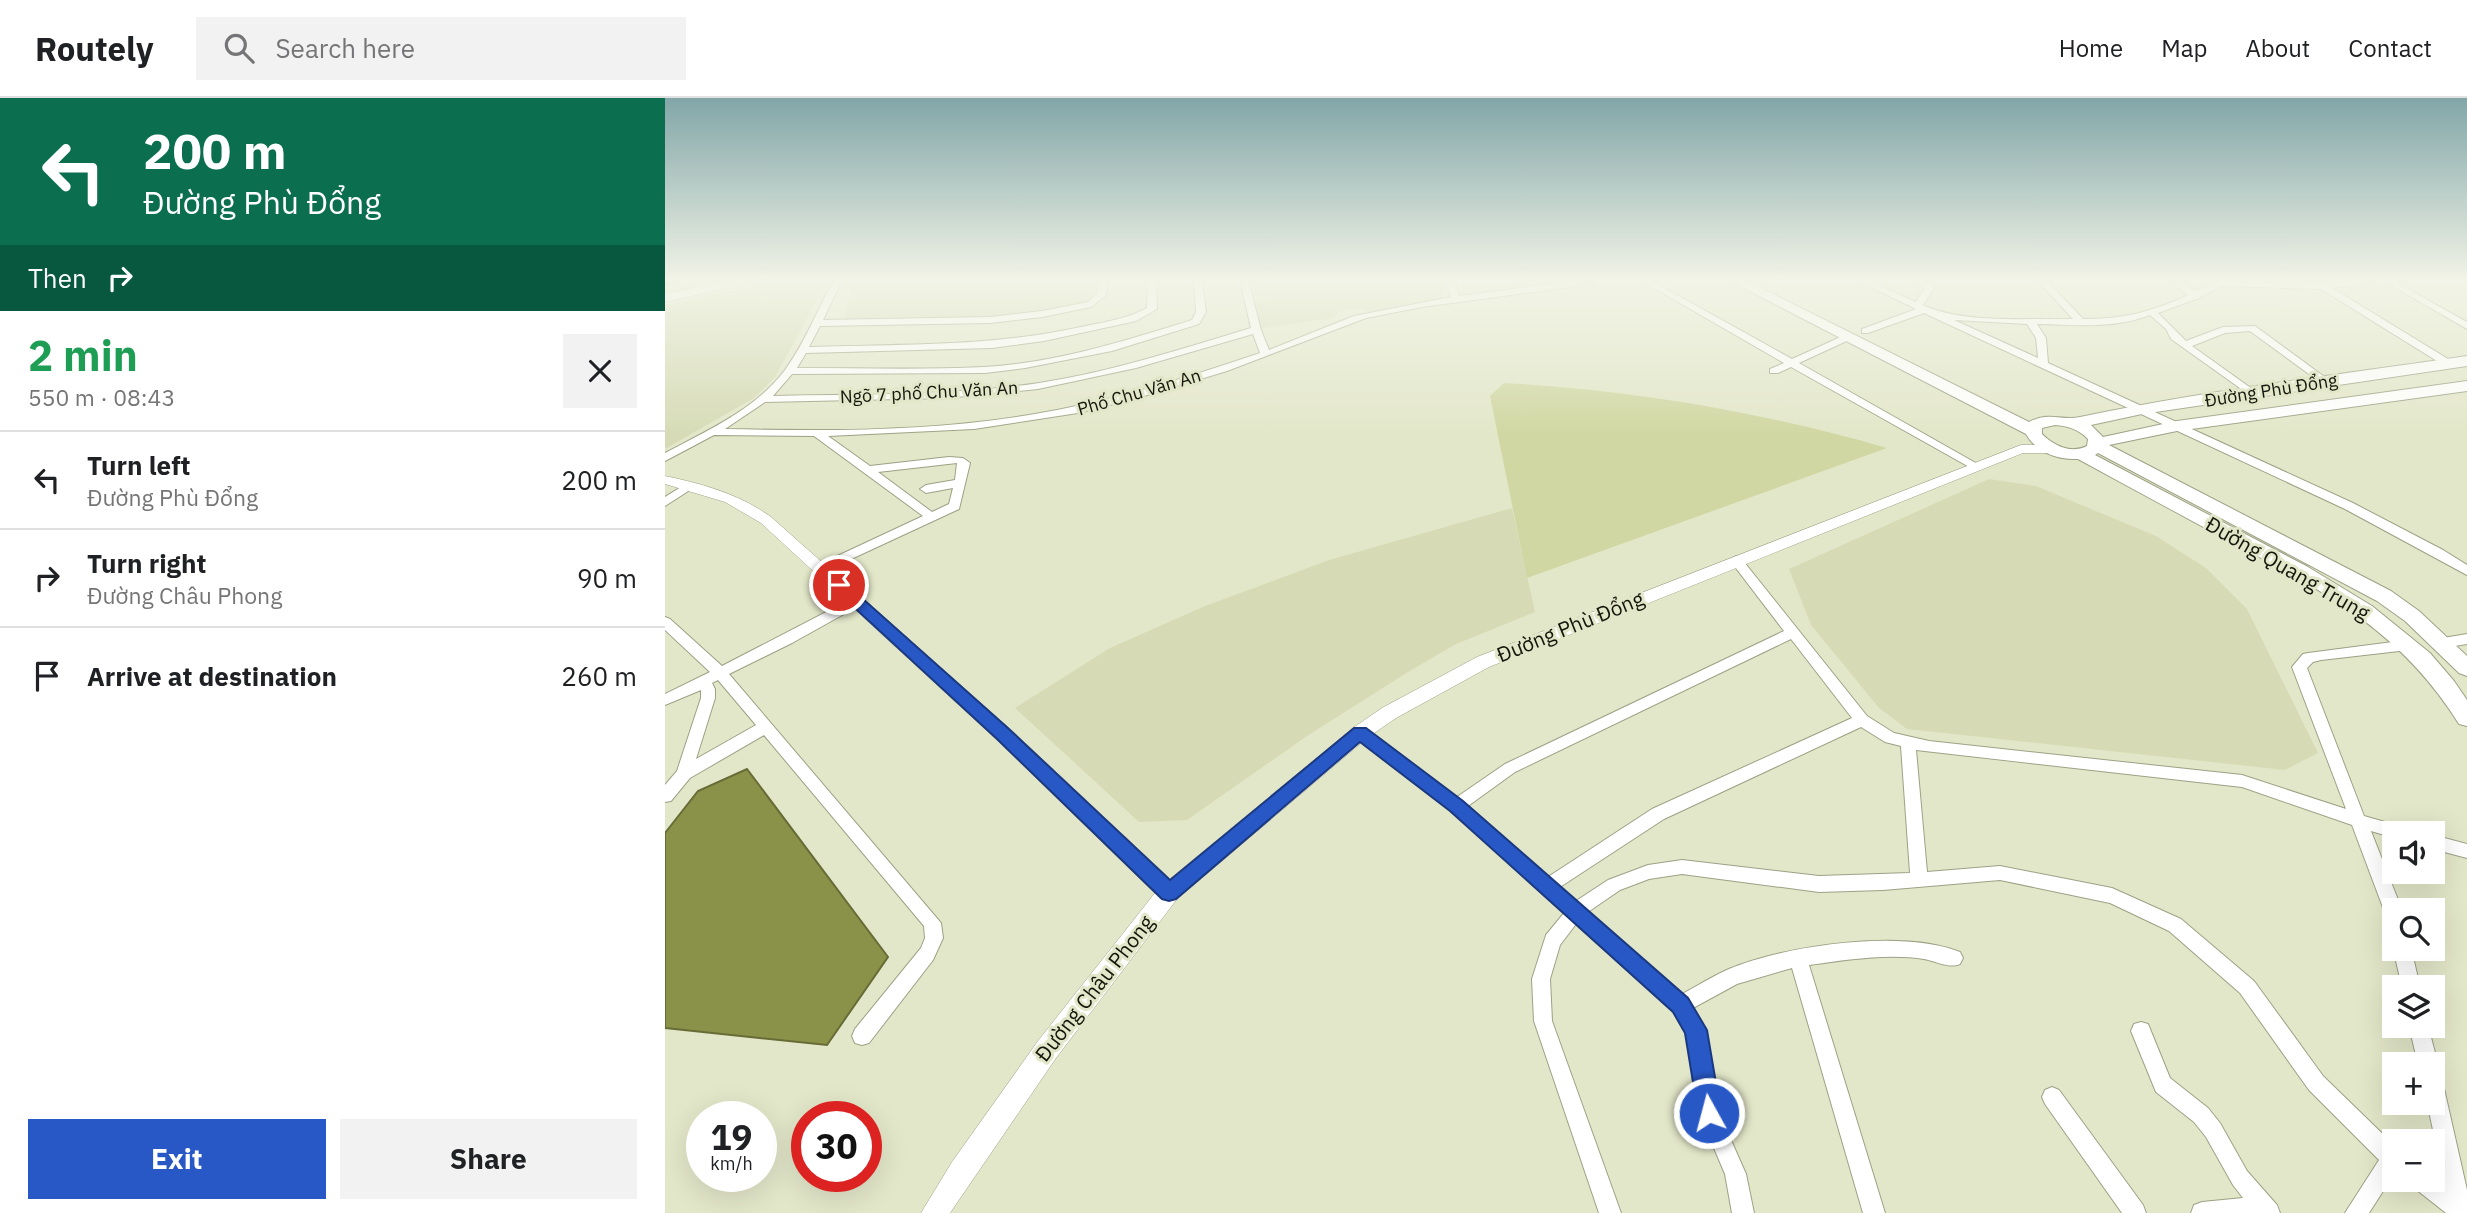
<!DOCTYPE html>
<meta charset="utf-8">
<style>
body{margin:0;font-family:"IBM Plex Sans",sans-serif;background:#f2f2f2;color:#202124;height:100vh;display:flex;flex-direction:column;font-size:26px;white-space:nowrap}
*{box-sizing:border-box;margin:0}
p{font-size:23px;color:#757577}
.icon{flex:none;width:38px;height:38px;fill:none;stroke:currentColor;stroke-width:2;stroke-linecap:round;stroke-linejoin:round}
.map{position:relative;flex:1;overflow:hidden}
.sheet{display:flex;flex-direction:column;background:#fff;width:665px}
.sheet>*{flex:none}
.banner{background:#0b6e4f;color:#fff;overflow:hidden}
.buttons{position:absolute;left:1717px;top:723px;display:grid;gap:14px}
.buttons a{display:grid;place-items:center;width:63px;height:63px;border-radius:0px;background:#fff;box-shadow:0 7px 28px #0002;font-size:35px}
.speed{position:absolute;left:21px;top:1003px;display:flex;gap:14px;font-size:35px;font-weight:700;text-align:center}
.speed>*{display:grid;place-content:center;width:91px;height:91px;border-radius:50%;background:#fff;box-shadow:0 7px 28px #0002;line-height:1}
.speed small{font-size:18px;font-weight:400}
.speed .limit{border:10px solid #d22;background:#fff;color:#111}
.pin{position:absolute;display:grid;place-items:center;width:60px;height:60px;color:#fff;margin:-30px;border:4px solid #fff;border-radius:50%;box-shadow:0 2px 7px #0007}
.me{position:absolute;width:77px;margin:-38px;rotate:353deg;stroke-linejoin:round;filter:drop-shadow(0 0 5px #0008)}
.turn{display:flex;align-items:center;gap:24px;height:147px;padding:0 28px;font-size:32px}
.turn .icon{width:91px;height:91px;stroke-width:2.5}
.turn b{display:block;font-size:49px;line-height:60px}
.then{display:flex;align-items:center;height:66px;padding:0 28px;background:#0003;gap:14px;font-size:26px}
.round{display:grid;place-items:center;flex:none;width:74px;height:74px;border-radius:0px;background:#f2f2f2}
.head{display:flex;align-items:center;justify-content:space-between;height:119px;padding:0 28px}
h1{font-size:42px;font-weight:800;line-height:52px;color:#1e9e55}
.primary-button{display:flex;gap:14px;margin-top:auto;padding:14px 28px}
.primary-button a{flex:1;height:80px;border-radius:0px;background:#2858c6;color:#fff;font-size:28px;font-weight:800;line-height:80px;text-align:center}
.primary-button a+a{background:#f2f2f2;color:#202124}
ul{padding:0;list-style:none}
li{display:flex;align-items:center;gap:21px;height:98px;padding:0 28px;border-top:2px solid #e0e0e0}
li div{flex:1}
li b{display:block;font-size:26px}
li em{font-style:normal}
header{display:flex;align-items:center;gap:42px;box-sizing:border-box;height:98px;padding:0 35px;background:#fff;border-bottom:2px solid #e0e0e0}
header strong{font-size:33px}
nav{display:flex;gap:38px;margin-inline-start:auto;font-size:24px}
.search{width:490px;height:63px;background:#f2f2f2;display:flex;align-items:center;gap:18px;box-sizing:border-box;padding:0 24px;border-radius:0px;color:#757577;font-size:26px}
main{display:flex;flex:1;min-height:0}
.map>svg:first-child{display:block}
.built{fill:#d6dbb6}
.green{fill:#d0d7a2}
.water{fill:#8a9149;stroke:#676c36;stroke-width:2}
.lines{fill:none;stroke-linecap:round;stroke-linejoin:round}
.minor-casing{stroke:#9da185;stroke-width:2}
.tertiary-casing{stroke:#9da185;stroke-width:1}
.secondary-casing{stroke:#9da185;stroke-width:2}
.primary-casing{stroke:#9da185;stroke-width:1}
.minor{fill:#fff;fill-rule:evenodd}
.tertiary{fill:#fff;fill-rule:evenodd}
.secondary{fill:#fff;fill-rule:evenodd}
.primary{fill:#fff;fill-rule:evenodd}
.rail{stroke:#80836e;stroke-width:3.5;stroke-dasharray:9 9;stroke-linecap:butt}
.route{fill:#2858c6;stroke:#1a3981;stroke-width:2}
.labels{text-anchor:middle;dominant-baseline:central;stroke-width:6;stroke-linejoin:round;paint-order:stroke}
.far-street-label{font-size:18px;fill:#15160b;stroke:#e3e7c9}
.street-label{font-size:21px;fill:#15160b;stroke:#e3e7c9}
</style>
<header>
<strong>Routely</strong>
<div class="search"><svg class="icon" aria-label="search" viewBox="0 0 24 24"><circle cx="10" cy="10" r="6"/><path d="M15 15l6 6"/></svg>Search here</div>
<nav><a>Home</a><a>Map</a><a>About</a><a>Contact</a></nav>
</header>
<main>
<section class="sheet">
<div class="banner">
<div class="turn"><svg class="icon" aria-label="left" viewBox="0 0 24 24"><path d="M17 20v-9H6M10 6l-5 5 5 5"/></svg><div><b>200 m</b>Đường Phù Đổng</div></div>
<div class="then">Then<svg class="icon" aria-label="right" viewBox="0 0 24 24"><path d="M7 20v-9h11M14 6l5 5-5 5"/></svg></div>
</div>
<div class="head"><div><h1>2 min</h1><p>550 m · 08:43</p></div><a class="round"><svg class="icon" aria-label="close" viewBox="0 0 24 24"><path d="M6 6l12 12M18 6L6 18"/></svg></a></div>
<ul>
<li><svg class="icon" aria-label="left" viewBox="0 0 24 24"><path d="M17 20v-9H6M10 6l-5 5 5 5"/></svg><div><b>Turn left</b><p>Đường Phù Đổng</p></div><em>200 m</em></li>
<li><svg class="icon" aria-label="right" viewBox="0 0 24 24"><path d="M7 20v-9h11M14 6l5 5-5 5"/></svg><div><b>Turn right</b><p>Đường Châu Phong</p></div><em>90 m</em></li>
<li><svg class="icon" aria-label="arrive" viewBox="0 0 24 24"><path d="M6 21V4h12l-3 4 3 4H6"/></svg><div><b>Arrive at destination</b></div><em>260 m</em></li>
</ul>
<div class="primary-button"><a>Exit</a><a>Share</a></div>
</section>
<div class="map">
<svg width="1802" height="1115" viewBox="0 0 1802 1115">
<rect width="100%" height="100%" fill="#e3e7c9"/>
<path class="built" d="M115,182H163L110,279L89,300L0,351V207Z
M188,182H432L425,202L402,210L326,220L179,222Z
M587,182H779L777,201L704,214L693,210L673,214L668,220L596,230Z
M1324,381L1371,388L1491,438L1541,470L1582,511L1653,655L1620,672L1242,631L1214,610L1146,527L1124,471Z
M847,410L870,514L791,546L743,574L642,638L522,722L474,724L350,610L445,550L540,508L664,462Z"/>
<path class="green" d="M839,285C969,292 1097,314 1222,350L862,480L825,298Z"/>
<path class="water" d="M82,671L223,859L162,947L0,930V735L33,693Z"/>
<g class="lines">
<defs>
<path id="minor" d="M169,182H177L158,222L325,219L377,213L423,204L432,196L435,182H443L441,197L426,209L377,219L325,225L155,228L144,249C237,246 325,249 416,229C439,224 462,221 482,210L483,182H491L492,211L471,223L379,243L327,250L141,255L132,270C194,270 257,272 319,269C390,265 460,243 527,222L531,214L529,182H537L541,214L534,226L447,253L360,270L320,275L127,276L108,298C197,296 287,298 374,285C446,274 516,251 586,230L575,182H583L596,232L604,252L689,218L786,199L780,182H788L794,198L918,182H938L905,189L757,209L701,220L562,273L469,301L413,315L309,331L163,338L205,368L284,359L298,360L305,365L294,411L156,475L150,471L151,468L258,418L149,338L49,337L0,363V355C42,333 91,311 120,272C140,245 152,212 169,182ZM588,236L595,255C519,281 443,304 364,317C264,334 161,333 60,331L100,304L281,300L373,291L471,270ZM292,365L290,382L261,387L255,391L261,395L288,390L284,406L267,414L213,374Z
M975,182H985L1127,261L1180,237H1186V241L1134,265L1316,368L1314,370H1306L1126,269L1113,275H1105V271L1119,265Z
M1191,182H1202L1251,204L1260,190L1247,182H1257L1270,189L1258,207C1299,226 1362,220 1408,221L1372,182H1381L1418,221C1458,221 1487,214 1523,197L1503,182H1513L1530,193L1555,182H1624L1658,185L1713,182L1709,185L1667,190L1788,264V268H1780L1656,191L1557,188L1534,200L1493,215L1521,243L1558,229L1590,228L1665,283L1664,285H1656L1585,233L1560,235L1527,248L1590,293L1591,295L1586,298L1506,241L1501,231L1485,217C1449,231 1410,227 1372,226L1381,240L1383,265L1688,405L1778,452L1802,467V477L1680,411L1259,215L1203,235H1197V231L1251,211ZM1289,222L1362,226L1371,240L1373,260Z
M1717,182H1727L1802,224V231Z
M24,384L30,388L28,390L0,408V399Z
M1071,458L1075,459L1202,618L1229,635L1264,643L1577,677L1681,711L1627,569L1638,556L1643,555L1743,542L1748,544L1750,547L1743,552L1656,562L1648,564L1642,570L1699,718L1741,730L1743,735H1729V740L1706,733L1737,812H1729V823L1723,821L1720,815L1687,727L1577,689L1251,652L1262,774L1335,768L1447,790L1516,821L1589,883L1658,978L1729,1047V1076L1704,1115H1680L1714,1062L1644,992L1575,895L1504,833L1445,805L1335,782L1218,792L1154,794L1017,776L984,781L955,792L923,814L1017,896C1032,888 1048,878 1064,871C1122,847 1237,831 1295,854L1298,860L1295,866C1284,871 1271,863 1259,861C1224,855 1179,862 1144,867L1220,1115H1198L1127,870L1072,886L1028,910L1041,932L1054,1015L1081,1076L1089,1115H1067L1060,1076L1034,1015L1022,935L1008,913L911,826L895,847L885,881L887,923L956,1115H934L869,923L867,881L881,837L899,815L786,713L690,639L687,635L690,631H700L792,699L840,666L1119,533L1067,465L1065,462ZM1126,541L1187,620L987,711L883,779L803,708L850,674ZM1196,629L1220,644L1236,648L1245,775L1154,778L1017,762L983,767L943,782L911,803L895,789L999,721Z
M192,498L197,500L199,503L197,506L127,545L64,576L276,825L278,840L268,862L204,945L197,947L190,945L187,938L190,931L256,850L260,840L259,828L99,637L25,680L6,703L0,704V687L12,673L36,600V592L0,607V596L45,574L0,532V519L5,521L57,568ZM53,582L91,627L31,661L50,600V591L47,585Z
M1802,536V546L1778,550L1771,545L1778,540Z
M1768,737L1802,746V760L1768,751Z
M1729,848V850H1746L1755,889H1737L1728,850Z
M1476,924L1483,926L1505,980L1543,1010L1555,1025L1582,1073L1612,1107L1615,1115H1526L1529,1107L1537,1104L1578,1100L1568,1087L1541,1039L1529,1024L1491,994L1466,933L1469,926Z
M1744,928H1763L1773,966L1770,973L1768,974V966H1753Z
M1768,976L1775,979L1778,986L1802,1092V1115H1781L1748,1089L1744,1082H1768V1078L1780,1088L1762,1004H1768Z
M1387,989L1394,992L1478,1107L1481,1115H1457L1380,1006L1377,999L1380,992Z"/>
<path id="tertiary" d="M1356,347H1386L1393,351L1386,355H1358L824,569L731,620L702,640L512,801L391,960L285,1115H256L287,1064L373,943L490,795L331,641L96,425L60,404L0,386V378C38,386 74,396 106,419L345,631L505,781L688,630L717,610L812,559Z"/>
<path id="secondary" d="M1063,182H1080L1364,324C1384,313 1397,323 1415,319C1543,292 1673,277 1802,258V268L1477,316L1426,327L1438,339L1512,323L1802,283V293L1512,333L1444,347L1726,493L1754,513L1802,558V578L1794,575L1740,523L1712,503L1433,355L1430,357L1643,469L1707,508L1765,555L1789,583L1802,602V628L1794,626C1736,533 1662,495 1568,445C1516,417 1464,389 1413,361C1392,362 1371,354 1361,336ZM1390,327C1403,328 1413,331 1423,341L1422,348C1406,356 1389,348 1377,336V330Z"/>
<path id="primary" d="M61,182H86L84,185L0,204V196Z"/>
</defs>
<use href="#minor" class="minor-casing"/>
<use href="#tertiary" class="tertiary-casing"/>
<use href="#secondary" class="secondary-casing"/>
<use href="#primary" class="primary-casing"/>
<use href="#minor" class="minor"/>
<use href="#tertiary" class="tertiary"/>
<use href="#secondary" class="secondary"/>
<use href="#primary" class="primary"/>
<path class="rail" d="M0,186L20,182"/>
</g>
<linearGradient id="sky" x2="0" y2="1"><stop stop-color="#82a6a8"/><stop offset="0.54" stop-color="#f2f4e7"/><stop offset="1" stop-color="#f2f4e7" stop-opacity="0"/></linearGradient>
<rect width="1802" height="338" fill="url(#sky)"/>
<path class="route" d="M174,482L179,484L344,631L505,782L689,630H701L798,703L1023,900L1042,932L1056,1015L1053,1023L1044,1026L1036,1023L1033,1015L1020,935L1008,914L785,713L695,644L511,801L504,803L497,801L332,641L169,491L167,487Z"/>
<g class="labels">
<g class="far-street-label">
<text transform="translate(1606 292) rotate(-9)">Đường Phù Đổng</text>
<text transform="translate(264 294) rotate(-3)">Ngõ 7 phố Chu Văn An</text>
<text transform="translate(474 294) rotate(-16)">Phố Chu Văn An</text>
</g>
<g class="street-label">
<text transform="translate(1623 470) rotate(30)">Đường Quang Trung</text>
<text transform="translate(905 528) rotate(-22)">Đường Phù Đổng</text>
<text transform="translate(429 890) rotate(-52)">Đường Châu Phong</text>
</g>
</g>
</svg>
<div class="buttons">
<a><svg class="icon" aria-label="sound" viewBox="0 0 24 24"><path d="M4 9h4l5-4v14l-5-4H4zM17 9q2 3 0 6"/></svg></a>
<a><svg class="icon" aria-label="search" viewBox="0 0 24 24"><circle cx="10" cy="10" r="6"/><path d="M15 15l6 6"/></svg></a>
<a><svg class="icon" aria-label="layers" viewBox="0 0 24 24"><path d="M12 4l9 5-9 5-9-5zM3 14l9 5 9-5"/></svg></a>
<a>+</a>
<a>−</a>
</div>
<div class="speed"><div>19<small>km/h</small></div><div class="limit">30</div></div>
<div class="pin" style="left:174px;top:487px;background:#d93025"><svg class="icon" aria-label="arrive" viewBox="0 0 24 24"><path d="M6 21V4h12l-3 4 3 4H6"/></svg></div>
<svg class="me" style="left:1044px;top:1015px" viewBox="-20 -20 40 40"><circle r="17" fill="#2858c6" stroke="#fff" stroke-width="3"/><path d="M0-11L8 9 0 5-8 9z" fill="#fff"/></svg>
</div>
</main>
